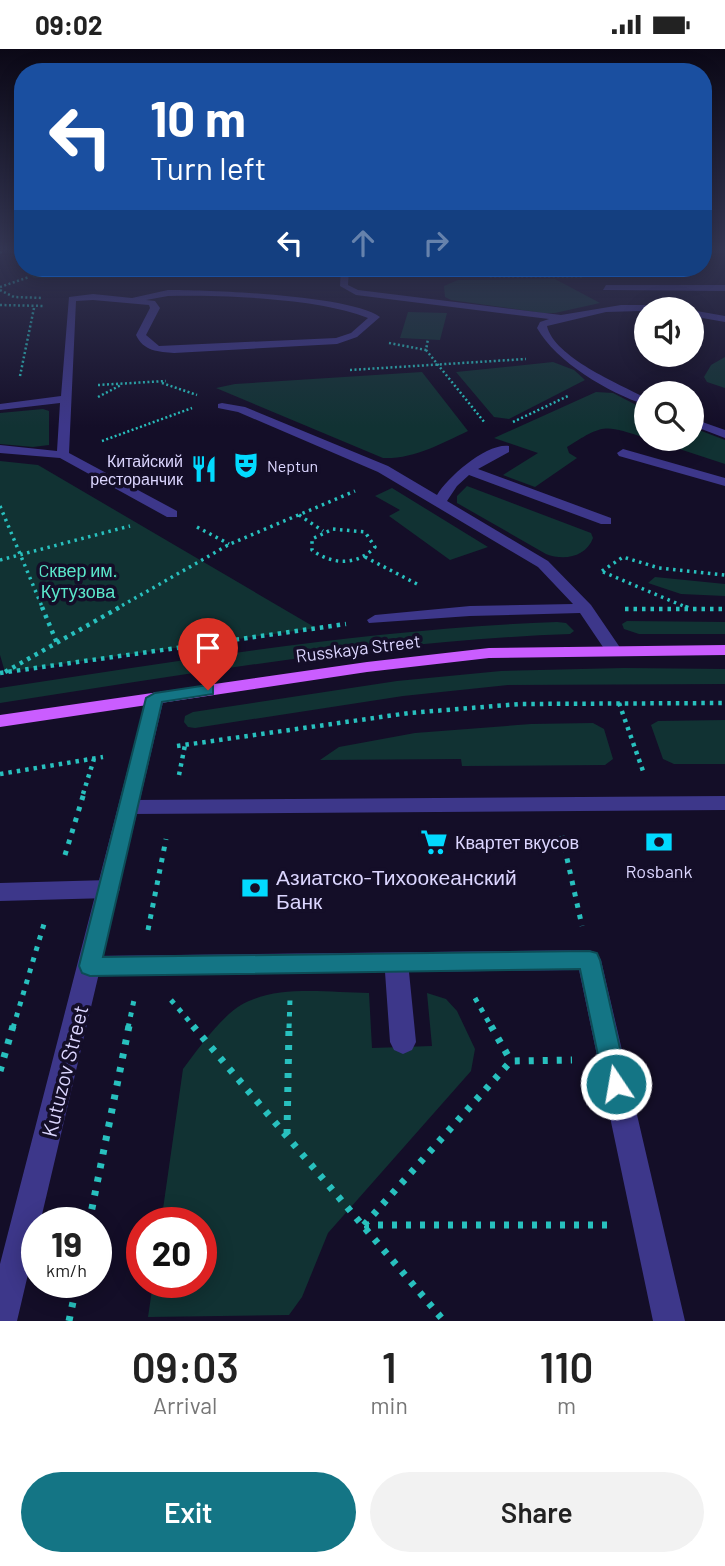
<!DOCTYPE html>
<meta charset="utf-8">
<style>
body{margin:0;font-family:Barlow,sans-serif;background:#f2f2f2;color:#222;height:100vh;display:flex;flex-direction:column;font-size:26px;white-space:nowrap}
*{box-sizing:border-box;margin:0}
p{font-size:23px;color:#767676}
.icon{flex:none;width:38px;height:38px;fill:none;stroke:currentColor;stroke-width:2;stroke-linecap:round;stroke-linejoin:round}
.map{position:relative;height:1272px;overflow:hidden}
.panel{display:flex;flex-direction:column;background:#fff;flex:1}
.panel>*{flex:none}
.banner{position:absolute;left:14px;top:14px;width:698px;height:214px;border-radius:28px;box-shadow:0 4px 18px #0003;background:#1a4fa0;color:#fff;overflow:hidden}
.controls{position:absolute;left:634px;top:248px;display:grid;gap:14px}
.controls a{display:grid;place-items:center;width:70px;height:70px;border-radius:50%;background:#fff;box-shadow:0 4px 18px #0003;font-size:35px}
.speed{position:absolute;left:21px;top:1158px;display:flex;gap:14px;font-size:35px;font-weight:700;text-align:center}
.speed>*{display:grid;place-content:center;width:91px;height:91px;border-radius:50%;background:#fff;box-shadow:0 4px 18px #0003;line-height:1}
.speed small{font-size:18px;font-weight:400}
.speed .limit{border:10px solid #d22;background:#fff;color:#111}
.pin{position:absolute;display:grid;place-items:center;width:60px;height:60px;color:#fff;margin:-72px -30px;border-radius:50% 50% 50% 0;rotate:-45deg;box-shadow:0 0 7px #0007}
.pin .icon{rotate:45deg}
.me{position:absolute;width:77px;margin:-38px;rotate:348deg;stroke-linejoin:round;filter:drop-shadow(0 0 5px #0008)}
.turn{display:flex;align-items:center;gap:24px;height:147px;padding:0 21px;font-size:32px}
.turn .icon{width:91px;height:91px;stroke-width:2.5}
.turn b{display:block;font-size:49px;line-height:60px}
.lanes{display:flex;align-items:center;height:66px;padding:0 21px;background:#0003;justify-content:center;gap:35px;direction:ltr}
.lanes .off{opacity:.35}
.eta{display:flex;justify-content:space-evenly;align-items:center;height:119px;text-align:center}
.eta b{font-size:42px;font-weight:600;line-height:49px}
.primary-button{display:flex;gap:14px;margin-top:auto;padding:14px 21px}
.primary-button a{flex:1;height:80px;border-radius:42px;background:#147585;color:#fff;font-size:28px;font-weight:600;line-height:80px;text-align:center}
.primary-button a+a{background:#f2f2f2;color:#222}
.status{display:flex;justify-content:space-between;align-items:center;height:49px;padding:0 35px;background:#fff;direction:ltr}
.status svg{height:19px;fill:currentColor}
.map>svg:first-child{display:block}
.green{fill:#113233}
.lines{fill:none;stroke-linecap:round;stroke-linejoin:round}
.path-far4{stroke:#28c0be;stroke-width:2.5;stroke-dasharray:2 2.5;stroke-linecap:butt}
.path-far3{stroke:#28c0be;stroke-width:3.5;stroke-dasharray:2.5 4.5;stroke-linecap:butt}
.path-far2{stroke:#28c0be;stroke-width:4.5;stroke-dasharray:3.5 5;stroke-linecap:butt}
.path-far1{stroke:#28c0be;stroke-width:5;stroke-dasharray:4.5 7;stroke-linecap:butt}
.path{stroke:#28c0be;stroke-width:7;stroke-dasharray:5 9;stroke-linecap:butt}
.lane{fill:#3d378a;fill-rule:evenodd}
.street{fill:#3d378a;fill-rule:evenodd}
.primary{fill:#ca5dff;fill-rule:evenodd}
.route{fill:#147585;stroke:#0d4c56;stroke-width:2}
.labels{text-anchor:middle;dominant-baseline:central;stroke-width:7;stroke-linejoin:round;paint-order:stroke}
.far-poi-label{font-size:16px;fill:#dcd6ff;stroke:#140e28;text-anchor:end}
.park-label{font-size:18px;fill:#5ae7ca;stroke:#140e28}
.street-label{font-size:18px;fill:#dcd6ff;stroke:#140e28}
.poi-label{font-size:18px;fill:#dcd6ff;stroke:#140e28;text-anchor:start}
.near-poi-label{font-size:21px;fill:#dcd6ff;stroke:#140e28;text-anchor:start}
.near-street-label{font-size:21px;fill:#dcd6ff;stroke:#140e28}
</style>
<div class="status"><b>09:02</b><svg viewBox="0 0 49 12"><path d="M0 12V9h3v3zM5 12V6h3v6zM10 12V3h3v9zM15 12V0h3v12zM26 1h20v11H26zM47 4h2v5h-2z"/></svg></div>
<div class="map">
<svg width="725" height="1272" viewBox="0 0 725 1272">
<rect width="100%" height="100%" fill="#140e28"/>
<path class="green" d="M32,219H168L165,224L153,228L35,229L27,225Z
M555,230L600,254L555,264H543L451,251L445,248L444,237L458,231Z
M408,263L447,264L440,291L400,289Z
M725,308V339L707,333L704,328L711,316Z
M553,313L574,321L585,331L509,370L494,368L456,323Z
M422,323L468,382C440,395 415,410 383,409L216,339L235,335Z
M596,343L613,344L646,361V389C604,376 605,374 567,398L569,404L577,409L535,438L503,426L538,404L494,389Z
M43,360L49,362V396L33,398L0,395V364Z
M691,378L725,391V415L649,390H691Z
M0,412L38,416L316,579L5,623L0,606Z
M467,437L591,484L593,489C586,508 564,512 546,505L457,454V447Z
M392,439L488,498L450,511L389,467L400,461L375,447Z
M655,528L725,535V547L681,545L648,534Z
M627,572L725,573V585H639L624,580L622,575Z
M557,573L566,574L574,582L570,585C379,592 189,625 0,654V639C185,611 370,580 557,573Z
M624,619L725,620V635L508,636L403,647L195,679L188,678L184,673L185,667L193,663L397,632L501,622Z
M725,671V715H674L663,710L651,676L658,672Z
M593,674L604,680L613,710L605,716L462,717L461,710L320,711L339,698L415,684L531,675Z
M369,944L372,999L432,997L427,944L446,950L457,962L475,1000L471,1022L328,1184L302,1248L289,1266L148,1268L153,1234H201V1174H161L183,1020C197,1001 222,967 241,956C277,935 329,944 369,944Z"/>
<g class="lines">
<path class="path-far4" d="M0,204L4,200
M487,219L489,227H583
M0,238L29,228
M0,241L14,248L43,249
M0,256L44,257
M389,294L426,301L428,290
M426,301L485,374
M350,321L526,310
M20,327L34,259
M162,334L197,346
M98,336L166,332
M98,348L121,336
M513,373L568,347
M102,392L192,359"/>
<path class="path-far3" d="M0,457L43,560
M299,466L323,482
M197,478L229,495
M333,480L365,483L375,498C357,517 332,516 312,501V490Z
M365,508L417,535
M0,511L130,477
M602,522L623,508L659,519L725,526
M603,523L688,559
M116,560L230,495L355,442"/>
<path class="path-far2" d="M42,558L57,594
M685,558L688,559
M625,560H725
M5,623L120,558
M0,624L346,575
M619,654L643,722
M177,697L409,664L520,655L725,654
M0,725L103,708
M179,726L185,696
M83,745L94,710"/>
<path class="path-far1" d="M562,787L582,877
M65,806L84,744
M148,881L166,790
M475,949L492,979
M171,951L195,979
M13,979L44,875
M128,979L134,951
M289,979L290,950"/>
<path class="path" d="M193,977L444,1272
M491,977L511,1012
M0,1022L13,977
M287,1085L289,977
M89,1174L129,977
M364,1176L511,1012L572,1011
M364,1176H608
M69,1272L77,1234"/>
<path class="lane" d="M341,219H349L348,236L358,241L561,266L621,256H653L674,261L606,263L547,277C554,308 619,335 646,349V356C609,344 556,313 537,279L540,273L549,270L356,246L340,237Z
M606,236H725V242L603,241Z
M168,241C210,241 350,246 380,268L357,288L337,295L174,304C159,303 143,302 136,286L150,259L149,256L93,251L76,252L69,404L177,462V468H167L60,409L0,404V396L57,402L60,354L0,361V355L61,347L69,248L93,245L132,249ZM168,247C222,246 319,249 368,269L351,284L336,289L159,297L146,286L160,259L155,252L146,251Z
M691,261L725,267V273L691,267Z
M222,354L245,358L388,417L437,446C448,428 486,394 509,397V403L478,420L611,469V475H601L469,426L457,437L447,452L548,512L591,556L621,600L613,605L607,604L580,564L470,567L369,574L367,571L375,566L470,557L573,555L538,518L378,423L238,363L218,359V355Z
M691,369L725,381V389L691,376Z
M623,400L725,429V437L619,407L617,404Z
M725,747V761L129,765L122,763L119,758L122,753L129,751Z
M109,831L117,834L120,840L117,846L109,849L0,852V834Z
M589,901L597,904L601,911L685,1272H653L579,921L409,923L416,993L412,1001L403,1005L394,1001L390,993L385,923L90,927L82,924L78,917L82,910L90,907Z"/>
<path class="street" d="M155,643L164,649L40,1174H37V1187L17,1272H0V1215L146,649Z"/>
<path class="primary" d="M725,596V606L489,609L367,623L0,678V666L367,613L489,599Z"/>
</g>
<linearGradient id="sky" x2="0" y2="1"><stop stop-color="#0b0816"/><stop offset="0.53" stop-color="#343653"/><stop offset="1" stop-color="#343653" stop-opacity="0"/></linearGradient>
<rect width="725" height="378" fill="url(#sky)"/>
<path class="route" d="M208,636L213,637V645L162,653L103,908L589,902L597,904L600,911L628,1035L625,1043L616,1046L608,1043L604,1035L580,920L90,927L82,924L79,917L146,649L155,644Z"/>
<defs>
<symbol id="theatre-bare" viewBox="-9 -9 18 18"><path d="M-5-5.5Q0-4 5-5.5V0Q5 5 0 6Q-5 5-5 0ZM-3.3-2.5H-1v1.5H-3.3ZM1-2.5H3.3v1.5H1ZM-2.8 1Q0 5.5 2.8 1Z" fill="#02daff" stroke="#140e28" stroke-width="2.5" paint-order="stroke"/></symbol>
<symbol id="restaurant-bare" viewBox="-9 -9 18 18"><path d="M-5-6h1v4h1v-4h1v4h1v-4h1v5L-1.5 .5V6h-2V.5L-5-1ZM5-6V6H3V1.5H1.5Q1.5-4 5-6Z" fill="#02daff" stroke="#140e28" stroke-width="2.5" paint-order="stroke"/></symbol>
<symbol id="supermarket-bare" viewBox="-9 -9 18 18"><path d="M-6-5.5h2.5l.6 2H6L4.5 2H-2.5L-4.4-4H-6ZM-1.5 3.2a1.3 1.3 0 1 0 .1 0ZM3 3.2a1.3 1.3 0 1 0 .1 0Z" fill="#02daff" stroke="#140e28" stroke-width="2.5" paint-order="stroke"/></symbol>
<symbol id="bank-bare" viewBox="-9 -9 18 18"><path d="M-6-4H6V4H-6ZM0-2.3a2.3 2.3 0 1 0 0 4.6a2.3 2.3 0 1 0 0-4.6Z" fill="#02daff" stroke="#140e28" stroke-width="2.5" paint-order="stroke"/></symbol>
</defs>
<g fill-rule="evenodd">
<use href="#theatre-bare" x="227" y="397" width="38" height="38"/>
<use href="#restaurant-bare" x="185" y="401" width="38" height="38"/>
<use href="#supermarket-bare" x="415" y="774" width="38" height="38"/>
<use href="#bank-bare" x="640" y="774" width="38" height="38"/>
<use href="#bank-bare" x="236" y="820" width="38" height="38"/>
</g>
<g class="labels">
<g class="far-poi-label">
<text x="183" y="411">Китайский<tspan x="183" dy="18">ресторанчик</tspan></text>
<text x="267" y="416" text-anchor="start">Neptun</text>
</g>
<g class="park-label">
<text x="78" y="521">Cквер им.<tspan x="78" dy="21">Кутузова</tspan></text>
</g>
<g class="street-label">
<text transform="translate(358 599) rotate(-7)">Russkaya Street</text>
</g>
<g class="poi-label">
<text x="455" y="793">Квартет вкусов</text>
<text x="659" y="822" text-anchor="middle">Rosbank</text>
</g>
<g class="near-poi-label">
<text x="276" y="827">Азиатско-Тихоокеанский<tspan x="276" dy="24">Банк</tspan></text>
</g>
<g class="near-street-label">
<text transform="translate(64 1022) rotate(-76)">Kutuzov Street</text>
</g>
</g>
</svg>
<div class="controls">
<a><svg class="icon" aria-label="sound" viewBox="0 0 24 24"><path d="M4 9h4l5-4v14l-5-4H4zM17 9q2 3 0 6"/></svg></a>
<a><svg class="icon" aria-label="search" viewBox="0 0 24 24"><circle cx="10" cy="10" r="6"/><path d="M15 15l6 6"/></svg></a>
</div>
<div class="speed"><div>19<small>km/h</small></div><div class="limit">20</div></div>
<div class="pin" style="left:208px;top:641px;background:#d93025"><svg class="icon" aria-label="arrive" viewBox="0 0 24 24"><path d="M6 21V4h12l-3 4 3 4H6"/></svg></div>
<svg class="me" style="left:616px;top:1035px" viewBox="-20 -20 40 40"><circle r="17" fill="#147585" stroke="#fff" stroke-width="3"/><path d="M0-11L8 9 0 5-8 9z" fill="#fff"/></svg>
<div class="banner">
<div class="turn"><svg class="icon" aria-label="left" viewBox="0 0 24 24"><path d="M17 20v-9H6M10 6l-5 5 5 5"/></svg><div><b>10 m</b>Turn left</div></div>
<div class="lanes"><svg class="icon" aria-label="left" viewBox="0 0 24 24"><path d="M17 20v-9H6M10 6l-5 5 5 5"/></svg><svg class="icon off" aria-label="ahead" viewBox="0 0 24 24"><path d="M12 20V5M6 11l6-6 6 6"/></svg><svg class="icon off" aria-label="right" viewBox="0 0 24 24"><path d="M7 20v-9h11M14 6l5 5-5 5"/></svg></div>
</div>
</div>
<section class="panel">
<div class="eta">
<div><b>09:03</b><p>Arrival</p></div>
<div><b>1</b><p>min</p></div>
<div><b>110</b><p>m</p></div>
</div>
<div class="primary-button"><a>Exit</a><a>Share</a></div>
</section>
